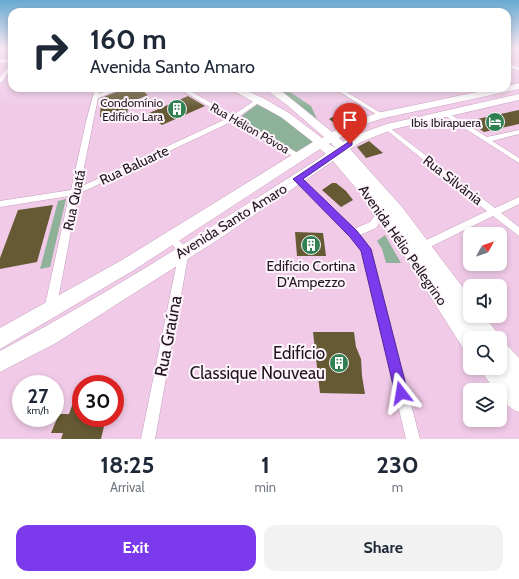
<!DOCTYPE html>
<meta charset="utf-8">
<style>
body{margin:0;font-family:Cabin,sans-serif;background:#f2f2f3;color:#1f2937;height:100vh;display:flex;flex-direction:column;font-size:15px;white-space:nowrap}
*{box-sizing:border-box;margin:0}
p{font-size:13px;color:#747a83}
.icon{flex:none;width:22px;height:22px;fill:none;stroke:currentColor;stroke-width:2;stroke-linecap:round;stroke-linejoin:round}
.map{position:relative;height:439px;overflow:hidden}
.sheet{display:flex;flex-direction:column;background:#fff;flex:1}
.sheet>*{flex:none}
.hud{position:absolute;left:8px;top:8px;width:503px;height:84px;border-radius:12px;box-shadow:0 2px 6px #0003;background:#fff;color:#1f2937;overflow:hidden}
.needle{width:26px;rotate:50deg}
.controls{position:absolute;left:463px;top:227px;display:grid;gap:8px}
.controls a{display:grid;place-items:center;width:44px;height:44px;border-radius:8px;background:#fff;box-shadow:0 2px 6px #0003;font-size:20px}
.speed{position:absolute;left:12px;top:375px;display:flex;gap:8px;font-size:20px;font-weight:700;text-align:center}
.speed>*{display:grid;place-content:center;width:52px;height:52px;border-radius:50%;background:#fff;box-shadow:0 2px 6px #0003;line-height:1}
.speed small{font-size:10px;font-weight:400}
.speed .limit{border:6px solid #d22;background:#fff;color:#111}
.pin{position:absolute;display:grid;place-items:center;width:34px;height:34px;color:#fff;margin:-41px -17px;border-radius:50% 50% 50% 0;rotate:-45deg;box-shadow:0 0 4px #0007}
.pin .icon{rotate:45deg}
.me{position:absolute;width:44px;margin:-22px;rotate:346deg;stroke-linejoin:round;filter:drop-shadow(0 0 3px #0008)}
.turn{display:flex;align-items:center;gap:14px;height:84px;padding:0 16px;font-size:18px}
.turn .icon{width:52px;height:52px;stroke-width:2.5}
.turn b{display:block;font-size:28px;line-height:34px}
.eta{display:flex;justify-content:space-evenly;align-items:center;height:68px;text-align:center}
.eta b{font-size:24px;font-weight:700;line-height:28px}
.action{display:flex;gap:8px;margin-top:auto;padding:8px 16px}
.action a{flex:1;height:46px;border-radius:12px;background:#7c3aed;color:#fff;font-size:16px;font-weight:700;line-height:46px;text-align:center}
.action a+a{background:#f2f2f3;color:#1f2937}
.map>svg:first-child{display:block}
.green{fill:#8eb299}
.building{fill:#655a33}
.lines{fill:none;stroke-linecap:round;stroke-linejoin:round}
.street-casing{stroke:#c5a0bc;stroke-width:1}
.primary-casing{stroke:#c5a0bc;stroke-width:1}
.street{fill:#fff;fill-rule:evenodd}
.primary{fill:#fff;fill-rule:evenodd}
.route{fill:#7c3aed;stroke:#51269a}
.labels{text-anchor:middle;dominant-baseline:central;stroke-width:4;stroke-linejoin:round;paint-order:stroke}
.far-poi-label{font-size:12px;fill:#22151f;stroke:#fef6fc;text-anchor:end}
.far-street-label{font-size:12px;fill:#22151f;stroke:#fef6fc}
.street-label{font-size:14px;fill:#22151f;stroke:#fef6fc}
.poi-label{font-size:14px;fill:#22151f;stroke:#fef6fc}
.near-street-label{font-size:17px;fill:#22151f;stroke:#fef6fc}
.near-poi-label{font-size:17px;fill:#22151f;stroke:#fef6fc;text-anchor:end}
</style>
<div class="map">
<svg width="519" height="439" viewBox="0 0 519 439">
<rect width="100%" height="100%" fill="#f0cae7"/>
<path class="green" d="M274,88H284L311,106L317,119L286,95Z
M259,103L298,128L315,142L299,153L290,152L241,120L243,115Z
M66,199L50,267L40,269L58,201Z
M385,235L401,263H386L382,249L377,241Z"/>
<path class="building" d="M126,88H139L148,95L131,102L129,100L127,114L100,117L101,98Z
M188,96L205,106L162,125L147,114Z
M351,107L364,116L339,127L329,119Z
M519,110V124L484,132L468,121Z
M369,141L383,153L366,158L357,147Z
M332,183H336L346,191L353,200L341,207L322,190Z
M53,205L37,262L0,269V258L18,210Z
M295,232L323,233L326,256H297Z
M313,332H354L356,347L361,359L362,376L365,394L320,393Z
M80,383L81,418H106L101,439H61L63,433H51L59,414H69Z"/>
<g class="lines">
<defs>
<path id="street" d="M12,58V67L2,82L0,83V77L12,62L0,63V59Z
M507,63L519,67V71L507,67Z
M95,88H101L99,94L115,88H123L98,98L80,187L228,118L178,88H185L233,115L257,99H261V101L237,118L303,156L299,158H296L233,121L78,194L56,310L54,314L50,316L46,314L44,310L69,196L0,207V201L71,190L86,122Z
M333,88H340L384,115L379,116Z
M444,113H448L487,137L519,130V134L492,141L519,158V163L444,115Z
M386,125L495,208L519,197V204L501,213L519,227V236L493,216L426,249L423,250L420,249L418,246L420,243L487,211L384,128L383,127Z
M297,176L300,177L354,229L370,222L380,209H386L387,211L376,228L360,235L371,249L420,439H406L362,251L350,237L294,181L293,179L294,177Z
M171,234L174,235L189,251L155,439H141L179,252L166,238L168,235Z"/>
<path id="primary" d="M519,83V89L384,118L365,124L339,138L343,142L353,136L387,124L519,94V100L394,129L361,142L350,149L402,207L470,297V316H484L496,331L499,338H470V351L463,348L383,222L365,199L333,161L219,239L56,343L0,372V351C112,292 219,222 326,154L320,149L134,270L0,349V328L122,260L313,142L281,117L228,88H241L263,98L289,113L322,138L324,137L287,105L264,88H276L284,93L332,132L357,120L377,113L496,88H507V86ZM330,143H331L335,148L329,144Z
M500,342L507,345L519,358V412C510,409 500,400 500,390H495L484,375L480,368H500Z"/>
</defs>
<use href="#street" class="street-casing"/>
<use href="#primary" class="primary-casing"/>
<use href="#street" class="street"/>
<use href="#primary" class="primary"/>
</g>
<linearGradient id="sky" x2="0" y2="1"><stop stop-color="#67aad1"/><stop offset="0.44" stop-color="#f8e7f4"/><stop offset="1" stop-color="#f8e7f4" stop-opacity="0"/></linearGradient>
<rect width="519" height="108" fill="url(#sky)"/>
<path class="route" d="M350,141L352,142V145L303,179L357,231L371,249L408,393L406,398L401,400L397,398L395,393L361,251L350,237L293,179Z"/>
<defs>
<symbol id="building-disc" viewBox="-11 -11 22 22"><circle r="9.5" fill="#308051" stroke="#fef6fc"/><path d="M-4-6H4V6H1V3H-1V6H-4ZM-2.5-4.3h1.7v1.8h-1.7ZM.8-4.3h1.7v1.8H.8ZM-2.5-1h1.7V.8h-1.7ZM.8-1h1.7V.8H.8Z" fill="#fff"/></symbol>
<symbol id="hotel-disc" viewBox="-11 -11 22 22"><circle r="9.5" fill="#308051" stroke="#fef6fc"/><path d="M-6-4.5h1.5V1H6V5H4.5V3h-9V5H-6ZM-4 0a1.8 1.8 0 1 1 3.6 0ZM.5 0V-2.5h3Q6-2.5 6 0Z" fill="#fff"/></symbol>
</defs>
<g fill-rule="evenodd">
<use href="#building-disc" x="166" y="98" width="22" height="22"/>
<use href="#hotel-disc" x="484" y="111" width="22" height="22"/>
<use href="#building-disc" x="300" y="234" width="22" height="22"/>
<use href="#building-disc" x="328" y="352" width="22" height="22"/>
</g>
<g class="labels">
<g class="far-poi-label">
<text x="163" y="102">Condomínio<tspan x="163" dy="14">Edifício Lara</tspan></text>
<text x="481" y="122">Ibis Ibirapuera</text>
</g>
<g class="far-street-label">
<text transform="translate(250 128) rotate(30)">Rua Hélion Póvoa</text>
</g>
<g class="street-label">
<text transform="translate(134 165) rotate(-25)">Rua Baluarte</text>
<text transform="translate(453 180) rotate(38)">Rua Silvânia</text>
<text transform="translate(74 200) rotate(-78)">Rua Quatá</text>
<text transform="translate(231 221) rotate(-32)">Avenida Santo Amaro</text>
<text transform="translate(403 245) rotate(55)">Avenida Hélio Pellegrino</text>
</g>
<g class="poi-label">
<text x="311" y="266">Edifício Cortina<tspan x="311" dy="16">D'Ampezzo</tspan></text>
</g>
<g class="near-street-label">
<text transform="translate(168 336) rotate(-79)">Rua Graúna</text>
</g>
<g class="near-poi-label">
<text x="325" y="353">Edifício<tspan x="325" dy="20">Classique Nouveau</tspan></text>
</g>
</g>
</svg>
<div class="controls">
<a><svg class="needle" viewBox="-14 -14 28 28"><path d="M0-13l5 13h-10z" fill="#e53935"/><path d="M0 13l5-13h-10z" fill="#747a83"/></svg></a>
<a><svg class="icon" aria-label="sound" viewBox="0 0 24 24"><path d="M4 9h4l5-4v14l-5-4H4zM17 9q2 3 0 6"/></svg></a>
<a><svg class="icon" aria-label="search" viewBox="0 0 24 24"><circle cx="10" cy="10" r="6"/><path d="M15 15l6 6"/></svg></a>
<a><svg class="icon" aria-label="layers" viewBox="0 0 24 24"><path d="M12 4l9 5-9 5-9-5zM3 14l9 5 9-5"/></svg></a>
</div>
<div class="speed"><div>27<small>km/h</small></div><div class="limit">30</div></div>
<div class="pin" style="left:350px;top:144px;background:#d93025"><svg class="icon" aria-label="arrive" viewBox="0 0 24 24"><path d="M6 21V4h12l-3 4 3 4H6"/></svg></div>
<svg class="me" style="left:401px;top:393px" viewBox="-20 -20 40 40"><path d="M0-17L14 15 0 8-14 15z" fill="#7c3aed" stroke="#fff" stroke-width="4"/></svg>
<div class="hud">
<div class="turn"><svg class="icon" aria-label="right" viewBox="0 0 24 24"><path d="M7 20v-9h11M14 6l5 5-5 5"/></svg><div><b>160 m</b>Avenida Santo Amaro</div></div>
</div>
</div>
<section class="sheet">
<div class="eta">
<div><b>18:25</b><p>Arrival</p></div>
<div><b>1</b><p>min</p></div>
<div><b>230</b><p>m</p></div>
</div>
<div class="action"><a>Exit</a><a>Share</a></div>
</section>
